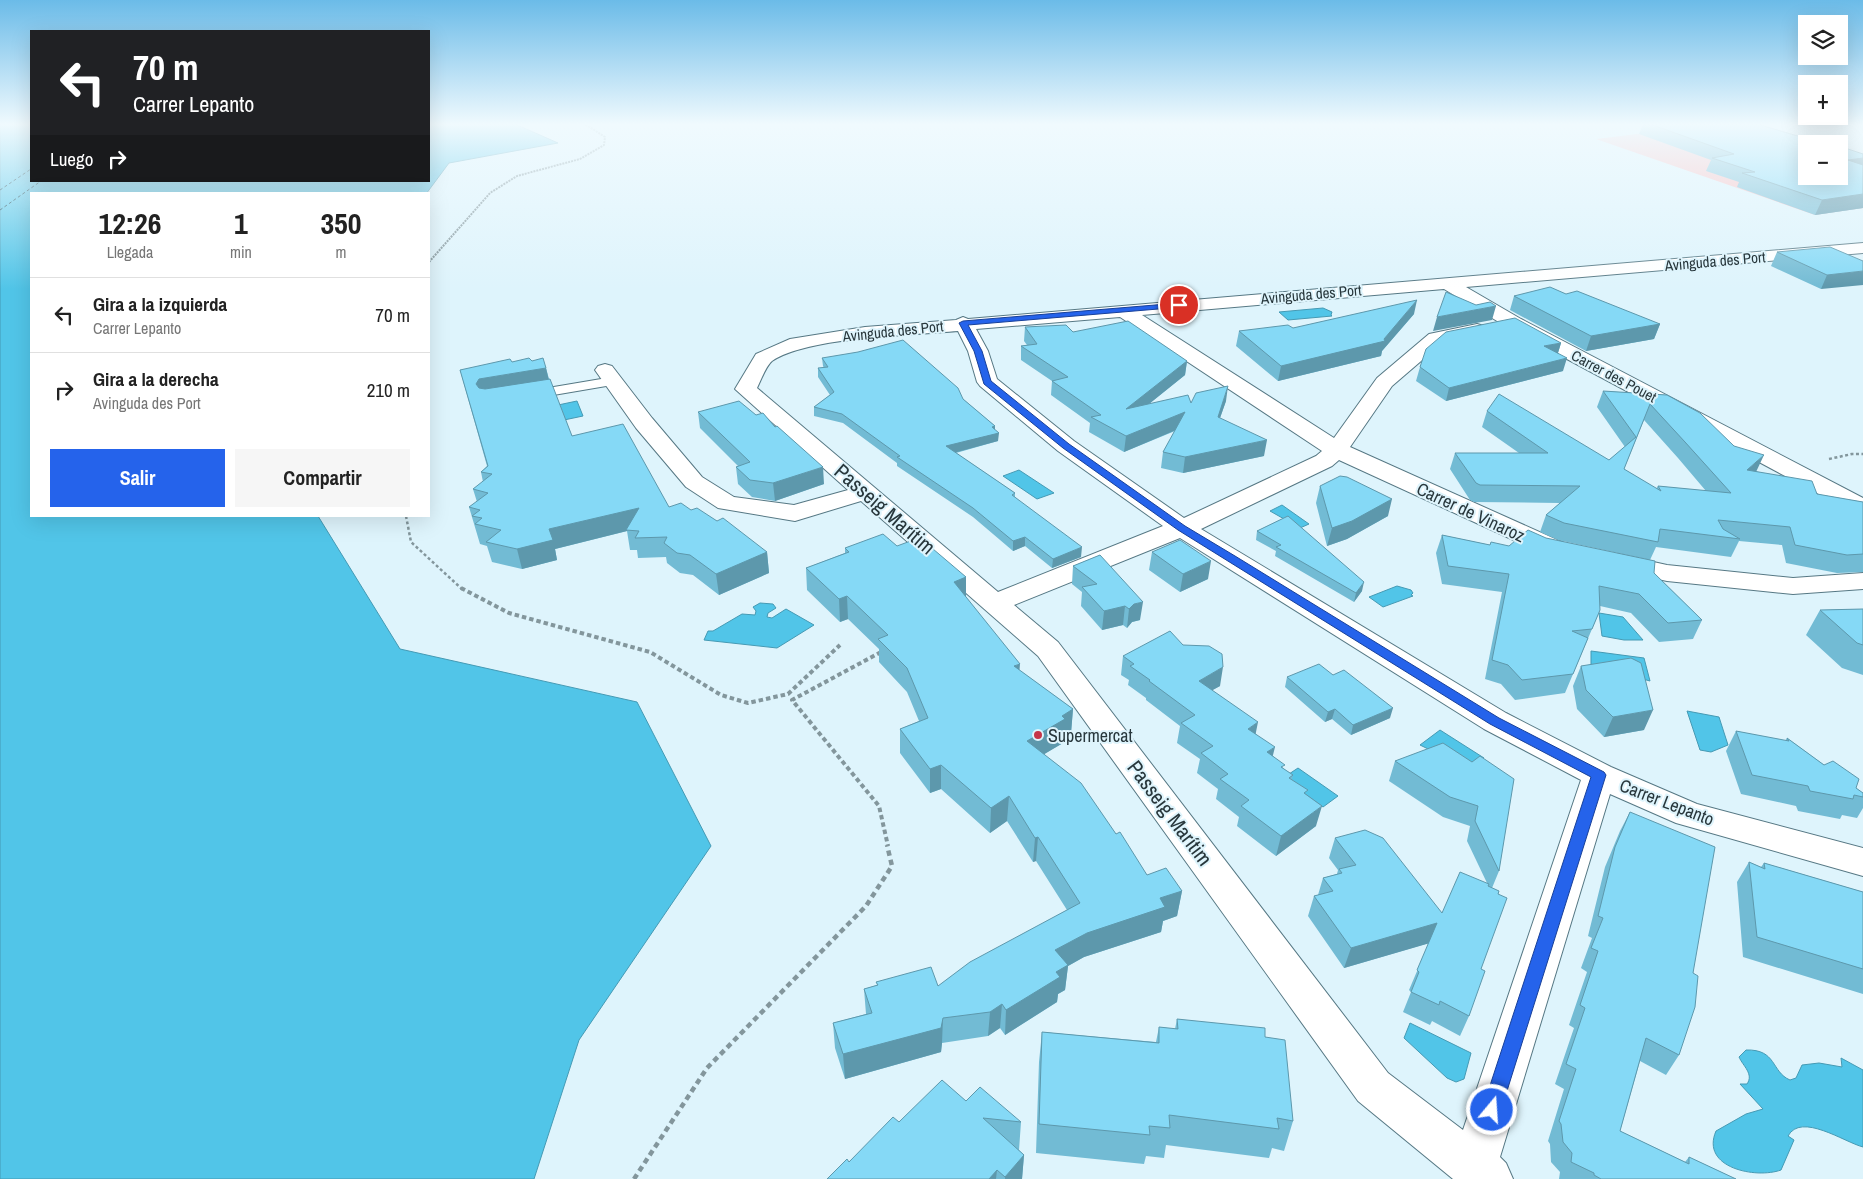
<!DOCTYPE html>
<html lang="es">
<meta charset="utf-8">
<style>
body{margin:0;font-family:"Archivo Narrow",sans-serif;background:#f6f6f6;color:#222;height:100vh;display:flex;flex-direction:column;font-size:19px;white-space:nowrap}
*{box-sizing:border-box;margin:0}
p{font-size:16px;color:#767676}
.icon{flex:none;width:28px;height:28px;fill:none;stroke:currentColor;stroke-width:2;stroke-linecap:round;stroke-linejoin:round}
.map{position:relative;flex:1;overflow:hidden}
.drawer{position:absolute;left:30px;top:192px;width:400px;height:325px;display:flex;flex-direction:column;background:#fff;border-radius:0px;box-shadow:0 5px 20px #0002}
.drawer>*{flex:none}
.top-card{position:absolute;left:30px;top:30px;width:400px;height:152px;border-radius:0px;box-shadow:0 5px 20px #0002;background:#202124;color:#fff;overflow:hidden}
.fabs{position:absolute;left:1798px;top:15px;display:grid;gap:10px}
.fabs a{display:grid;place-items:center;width:50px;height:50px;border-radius:0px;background:#fff;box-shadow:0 5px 20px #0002;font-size:25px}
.pin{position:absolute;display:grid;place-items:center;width:42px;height:42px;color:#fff;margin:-21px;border:2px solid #fff;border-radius:50%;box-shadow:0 1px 5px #0007}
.me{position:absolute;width:55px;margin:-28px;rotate:18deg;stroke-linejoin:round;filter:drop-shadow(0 0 4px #0008)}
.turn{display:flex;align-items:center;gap:18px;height:105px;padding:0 20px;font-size:22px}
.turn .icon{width:65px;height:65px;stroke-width:2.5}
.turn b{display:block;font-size:35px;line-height:42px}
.then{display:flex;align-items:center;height:48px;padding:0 20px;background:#0003;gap:10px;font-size:19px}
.eta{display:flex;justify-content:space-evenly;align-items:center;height:85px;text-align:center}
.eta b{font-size:30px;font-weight:800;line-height:35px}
.button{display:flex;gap:10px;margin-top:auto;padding:10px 20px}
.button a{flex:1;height:58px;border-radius:0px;background:#2563eb;color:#fff;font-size:20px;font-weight:800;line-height:58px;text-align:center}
.button a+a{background:#f6f6f6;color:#222}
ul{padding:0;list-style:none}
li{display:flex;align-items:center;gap:15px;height:75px;padding:0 20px;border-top:1px solid #e0e0e0}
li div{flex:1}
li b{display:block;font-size:19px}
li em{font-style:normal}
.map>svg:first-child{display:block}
.green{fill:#febebf}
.water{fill:#51c5e8;stroke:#459ab4}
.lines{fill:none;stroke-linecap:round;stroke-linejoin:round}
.ferry{stroke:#0b404e;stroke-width:1;stroke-dasharray:3 2.5;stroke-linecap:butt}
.service-casing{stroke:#567884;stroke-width:2}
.minor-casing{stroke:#567884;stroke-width:2}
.path-far3{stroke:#83969c;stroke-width:2;stroke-dasharray:2 1;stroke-linecap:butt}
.path-far2{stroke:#83969c;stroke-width:2.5;stroke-dasharray:3 2.5;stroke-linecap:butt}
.path-far1{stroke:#83969c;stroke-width:4;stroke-dasharray:4.5 3;stroke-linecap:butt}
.path{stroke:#83969c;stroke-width:4.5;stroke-dasharray:5.5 4;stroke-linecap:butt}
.service{fill:#fff;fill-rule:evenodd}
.minor{fill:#fff;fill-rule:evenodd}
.wall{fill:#72bbd4;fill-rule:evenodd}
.shaded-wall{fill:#5d98ac}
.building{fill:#85d9f6;stroke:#5d98ac;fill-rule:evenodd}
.route{fill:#2563eb;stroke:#184099}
.poi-dot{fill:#c53549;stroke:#def4fc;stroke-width:2}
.labels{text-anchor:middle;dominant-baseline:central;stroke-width:4;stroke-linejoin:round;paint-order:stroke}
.far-street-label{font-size:15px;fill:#28373c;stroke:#def4fc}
.street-label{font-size:18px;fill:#28373c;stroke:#def4fc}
.poi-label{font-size:18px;fill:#28373c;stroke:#def4fc;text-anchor:start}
.near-street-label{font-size:21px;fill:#28373c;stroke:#def4fc}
</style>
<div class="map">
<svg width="1863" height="1179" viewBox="0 0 1863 1179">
<rect width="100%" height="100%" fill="#def4fc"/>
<path class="green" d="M1721,124L1806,176H1839L1863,208L1815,215L1596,139Z"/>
<path class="water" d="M0,124H31V181H429V124H515L558,143L449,163L426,194H31V516H318L400,649L637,702L711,846L579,1040L534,1179H0Z
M1323,308L1332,312L1331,315L1332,316L1288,320L1279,312Z
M577,401L583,416L564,420L558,405Z
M1019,470L1054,493L1037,499L1003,476Z
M1282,505L1309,524L1300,528L1270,511Z
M1397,586L1411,590L1413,593L1411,595L1413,596L1383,607L1369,597Z
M760,603L773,604L776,608L768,613L767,617L772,618L786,609L814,625L777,648L704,640L708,631H713L742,614L755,615L756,611L753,607Z
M1599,613L1623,617L1643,640H1624L1602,636Z
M1591,651L1644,658L1650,681L1591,665Z
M1687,711L1719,717L1728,745L1711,752L1700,750Z
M1440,730L1484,758L1471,770L1420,745Z
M1298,768L1338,796L1323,807L1283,778Z
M1410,1023L1471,1053L1464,1079L1456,1082L1447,1078L1404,1038Z
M1746,1050C1777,1049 1771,1072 1790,1080L1796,1078L1802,1065L1819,1063L1842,1067L1841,1058L1863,1070V1147C1844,1142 1801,1112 1788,1136L1794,1140L1781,1170C1756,1179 1700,1168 1716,1131L1746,1114L1763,1109L1740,1084H1747C1754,1074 1743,1066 1739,1057Z"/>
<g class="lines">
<path class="ferry" d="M0,190L31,169
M0,210L41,181"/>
<defs>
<path id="service" d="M613,377L618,378L620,381L618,384L530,399L525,398L523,395L525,392L530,391Z"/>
<path id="minor" d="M1863,243V253L1466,287L1521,319L1863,498V515L1854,513L1507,327L1444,289L1142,315L1334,438L1377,378L1429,334L1477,324L1484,326L1487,330L1484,334L1442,343L1392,386L1350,447L1564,543L1568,549L1564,555L1555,557L1546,555L1339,460L1332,466L1201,529L1506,713L1611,767L1697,804L1863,848V876L1676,823L1610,794L1500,1157L1506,1163L1513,1179H1453L1358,1101L1038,656L861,501L795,521L718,508L686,487L636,428L595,370L598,366L605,364L612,366L652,418L702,477L734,497L794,505L848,490L735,389L756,354L790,339L865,327L956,320L963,317L968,319ZM1120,317L1322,451L1316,456L1184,518L1074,441L997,379L988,351L976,329ZM958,331L968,351L977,382L980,386L1058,451L1163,526L998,592L757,388C761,380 766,366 772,361C807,337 913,335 958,331ZM1180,538L1484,729L1581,780L1463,1130L1388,1073L1058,642L1014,605Z
M1617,554L1667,565L1793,578L1863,573V589L1793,594L1667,581L1608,568L1604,562L1608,556Z"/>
</defs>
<use href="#service" class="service-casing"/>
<use href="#minor" class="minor-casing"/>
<path class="path-far3" d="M429,262L490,193L517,176L580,159L604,145L605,137L585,124"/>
<path class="path-far2" d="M1829,459L1852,454H1863
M406,516L411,542L463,590"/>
<path class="path-far1" d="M461,588L509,613L650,652L721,695L748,703L788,694L840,645
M881,652L792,700L879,806L888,846"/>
<path class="path" d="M634,1179L707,1068L866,906L892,866L887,845"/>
<use href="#service" class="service"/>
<use href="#minor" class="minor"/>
</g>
<path class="wall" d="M1643,124H1757L1863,154V208L1815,215L1737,187L1739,182L1706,171L1711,160L1639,134Z
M1777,252L1863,261L1821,289L1771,266Z
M1566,294L1660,324L1654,339L1586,351L1510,310L1514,296Z
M1414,314L1382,351L1381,356L1278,381L1236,346L1239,331L1293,328Z
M1025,327L1073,332L1187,361L1185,375L1149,404L1191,403L1226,401L1220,418L1264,456L1183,473L1161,468L1163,452L1175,431L1124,452L1089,432L1090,423L1051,395L1052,381L1021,360V346L1027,345L1024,341Z
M1561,343L1558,353L1563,371L1446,401L1416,381L1420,367Z
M822,358L963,399L995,426V430L998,441L956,453L1015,493V497L1081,557L1052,568L1025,546L1013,551L973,517L897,466V463L843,423L814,416V407L830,395L818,377V368H824L823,366Z
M532,361L546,368L549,379L572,436L669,507L691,510L717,521L767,552L769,573L719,595L693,575L680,573L667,563L666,557L638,558L637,550H630L627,531L555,549L557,560L522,569L492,562L487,546L480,544L469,507L477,502L473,489L483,482L481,472L487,466L460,370Z
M1603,391L1667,395L1756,471L1817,494L1863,502V572L1837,573L1786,563L1782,545L1739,541L1731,557L1656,547L1650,560L1558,540L1540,532L1546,515L1560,503L1474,502L1470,500L1450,469L1455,453H1519L1482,427L1487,411L1609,460L1625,447L1597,407ZM1644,420L1678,458L1706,491L1658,486L1656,489L1624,469Z
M698,412L824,484L775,501L752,497L738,484L736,467L738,466L700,428Z
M1320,486L1388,516L1347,539L1327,546L1316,503Z
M1288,516L1362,591L1354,602L1275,556L1276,551L1256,540L1257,531Z
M1442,535L1490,545L1509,546L1546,538L1654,573L1702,620L1693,639L1659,642L1631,613L1600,606V610L1565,693L1515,700L1501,684L1485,679L1502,592L1442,584L1436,553Z
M897,546L966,577V597L1019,670L1073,709L1071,733L1064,738L1063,743L1044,754L1116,834L1147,875L1182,891L1177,916L1163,921L1161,932L1084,957L1068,966L1065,990L1058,994L1057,1002L1005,1035L1000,1028L988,1036L942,1043L941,1052L845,1079L835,1048L833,1023L866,1014L864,989L877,985L876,982L938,986L1067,910L1036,861L1033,862L1007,821L990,833L941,789L930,793L900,753V729L919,721L907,692L879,662V649L848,619L840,622L807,590L806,568L845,553V548Z
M1152,552L1208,579L1180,592L1149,570Z
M1100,555L1140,620L1132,622L1127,628L1123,625L1102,630L1081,606L1082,592L1072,584L1073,566Z
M1863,609V675L1842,668L1806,635L1820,610Z
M1123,656L1220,686L1212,690L1256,734L1273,756L1284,769L1293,775L1292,779L1306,795L1316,826L1276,856L1237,826L1239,817L1216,799L1218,789L1197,773L1200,759L1177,743L1180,726L1146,700V698L1128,685L1129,680L1121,675Z
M1581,666L1644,730L1604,737L1577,709L1573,686Z
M1287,677L1390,718L1351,735L1332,719L1325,722L1285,687Z
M1736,731L1785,741L1787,738L1863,793V808L1857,818L1842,815L1840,819L1798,811L1796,806L1741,794L1726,751Z
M1395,761L1472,762L1499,871L1492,888L1499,891L1481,969L1469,1016L1460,1036L1432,1021L1430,1025L1403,1012L1411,992L1409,990L1429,943L1344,968L1308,916L1314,896L1318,895L1323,878L1337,874L1338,870L1329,858L1335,838L1442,913L1487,883L1467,841L1470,826L1443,817L1389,781Z
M1630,812L1679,1055L1666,1075L1640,1061L1620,1131L1685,1162L1689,1157L1736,1179H1559L1560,1172L1551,1162L1550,1144L1548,1141L1564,1089L1555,1084L1574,1028L1569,1025L1587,972L1581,968L1592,938L1588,936L1605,867L1620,831Z
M1749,862L1761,867L1764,863L1863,892V994L1743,957L1737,882Z
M1177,1019L1265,1037L1293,1121L1284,1151L1272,1148L1269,1158L1166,1145L1164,1158L1146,1156L1144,1164L1036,1153L1039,1062L1042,1032L1156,1042L1159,1027L1175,1029Z
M966,1101L1021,1122L1019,1150L1024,1155L1022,1179H827L899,1122Z"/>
<path class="shaded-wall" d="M1863,158V171L1848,160Z
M1863,194V208L1815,215L1822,200Z
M1863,271V285L1821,289L1827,275Z
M1417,300L1414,314L1382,351L1381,356L1278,381L1281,366L1384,339Z
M1496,306L1492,320L1433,331L1437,317Z
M1660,324L1654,339L1586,351L1591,336Z
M1561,343L1557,356L1544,346Z
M1567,358L1563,371L1446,401L1449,388Z
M1187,361L1185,375L1124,424L1126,409Z
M546,368L550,385L484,396L476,384L479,379Z
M1228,386L1226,401L1215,432L1218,417Z
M1185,412L1183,427L1124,452L1126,436Z
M995,426V433H999L998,441L946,455V446Z
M1267,440L1264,456L1183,473L1185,457Z
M1764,455L1756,472L1747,470Z
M823,467L824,484L775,501L773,483Z
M1392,499L1388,516L1347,539L1327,546L1332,528Z
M639,508L627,531L555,549L557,560L522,569L517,549L549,529Z
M1025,537V546L1013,551V541Z
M1082,547L1081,557L1052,568L1053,559Z
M767,552L769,573L719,595L716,574Z
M1211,561L1208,579L1180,592L1183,574Z
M966,577V599L954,582Z
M1364,582L1362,591L1354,602L1356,593Z
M847,596L848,619L840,622L839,599Z
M1143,602L1140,620L1132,622L1127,628L1129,609L1134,604Z
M1125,606L1123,625L1102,630L1104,611Z
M1020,664L1018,687L1014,666Z
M1223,667L1220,686L1195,700L1199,681Z
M1393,708L1390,718L1351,735L1353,725Z
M1073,709L1071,733L1064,738L1063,743L1026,765L1027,741L1062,716Z
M1335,709L1332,719L1325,722L1328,712Z
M1653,710L1644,730L1604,737L1613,717Z
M1258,722L1254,742L1248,729Z
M1275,747L1270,767L1267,752Z
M941,765V789L930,793V769Z
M1009,796L1007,821L990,833L991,808Z
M1322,806L1316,826L1276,856L1281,836Z
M1038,837L1036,861L1033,862L1035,838Z
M1182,891L1177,916L1163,921L1161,932L1084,957L1068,966L1065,990L1058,994L1057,1002L1005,1035L1006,1010L1055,950L1087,933L1160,898Z
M1437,923L1430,943L1344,968L1351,948Z
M1002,1004L1000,1028L988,1036L990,1012Z
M943,1018L942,1043L941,1052L845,1079L843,1054Z
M1024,1155L1022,1179H1005V1177Z
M997,1170L996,1179H989Z"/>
<path class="building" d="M1650,124H1757L1811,140L1813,137L1832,144H1806V176H1839V146L1863,154V158L1848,160L1863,165V194L1822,200L1742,173L1755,172L1712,158L1734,154Z
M1830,247L1863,261V271L1827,275L1777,252Z
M1550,287L1566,294L1577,291L1660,324L1591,336L1514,296Z
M1446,292L1476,305L1490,302L1496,306L1437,317Z
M1417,300L1384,339L1385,341L1281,366L1239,331L1288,325L1293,328Z
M1515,318L1561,343L1544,346L1567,358L1449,388L1420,367L1426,349L1446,332Z
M1128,321L1187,361L1126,409L1188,395L1191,403L1196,393L1228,386L1218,417L1267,440L1185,457L1163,452L1185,412L1126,436L1091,417L1101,415L1052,381L1068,377L1021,346L1037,344L1025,327L1066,325L1073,332Z
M903,340L958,388L963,399L995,426L992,427L999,433L946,446L1015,493L1012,495L1082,547L1053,559L1025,537L1013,541L973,508L897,457L900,456L842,414L814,407L834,392L818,368L828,367L822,358L858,352Z
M529,358L532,361L543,358L546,368L479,379L476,384L479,388L485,389L550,379L572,436L623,424L669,507L681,503L691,510L697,508L717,521L723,518L767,552L716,574L690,555L677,553L664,543L667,537L635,538L639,531L626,530L639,508L549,529L553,540L517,549L486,542L501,530L475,524L482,518L472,516L480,510L469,507L488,493L473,489L492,474L481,472L488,466L460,370L510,359L512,362Z
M1603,391L1667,395L1700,413L1734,446L1764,455L1747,470L1812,481L1817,494L1863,502V554L1847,555L1795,545L1790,527L1718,520L1723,529L1740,539L1660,529L1658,542L1564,523L1546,515L1580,486L1480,485L1476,483L1455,453H1548L1487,411L1499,394L1609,460L1636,437ZM1650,404L1685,442L1731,493L1658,486L1661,491L1624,469Z
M739,401L756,415L763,413L775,427L777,426L823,467L773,483L750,480L736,467L750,462L698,412Z
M1340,476L1347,477L1392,499L1352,521L1332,528L1320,486Z
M1288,516L1364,582L1356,593L1276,547L1281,545L1257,531Z
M1528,530L1546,538L1655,561L1654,573L1702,620L1668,623L1639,594L1599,586L1600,610L1592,629L1572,631L1588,638L1573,674L1522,680L1508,665L1492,660L1509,574L1448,566L1442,535L1490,545L1491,542L1509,546Z
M883,534L897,546L916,539L926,543L966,577L954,582L1020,664L1014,666L1073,709L1062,716L1065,719L1027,741L1081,783L1116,834L1120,832L1147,875L1166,868L1182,891L1160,898L1165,907L1087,933L1055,950L1068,965L1056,972L1060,977L1006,1010L1002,1004L990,1012L943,1018L941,1028L843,1054L833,1023L872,1013L864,989L878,985L876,982L931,967L938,986L970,962L1080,903L1038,837L1035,838L1009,796L991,808L941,765L930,769L900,729L928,718L907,668L878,639L888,635L847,596L839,599L806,568L849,552L845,548Z
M1180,540L1211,561L1183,574L1152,552Z
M1100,555L1143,602L1134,604L1129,609L1125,606L1104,611L1082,587L1097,584L1073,566Z
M1863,609V645L1857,643L1820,610Z
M1170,631L1183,645L1209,646L1222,654L1223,667L1199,681L1258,722L1248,729L1275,747L1267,752L1285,765L1281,767L1293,775L1289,778L1308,790L1304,793L1322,806L1281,836L1241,806L1249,800L1220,779L1228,774L1201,753L1213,746L1181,723L1195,715L1149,681L1150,680L1130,666L1134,664L1123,656Z
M1631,658L1641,663L1653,710L1613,717L1586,690L1581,666Z
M1319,664L1333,675L1344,670L1393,708L1353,725L1335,709L1328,712L1287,677Z
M1736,731L1789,741L1787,738L1824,765L1833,761L1859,779L1856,788L1863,793V797L1854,795L1853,799L1810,791L1808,786L1752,775Z
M1443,743L1472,762L1480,756L1514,779L1499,871L1475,821L1478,806L1450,797L1395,761Z
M1630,812L1715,847L1693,973L1698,976L1695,1007L1679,1055L1646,1038L1620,1131L1689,1164V1157L1736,1179H1601L1594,1175V1173L1571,1162L1572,1153L1563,1142L1561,1124L1559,1121L1576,1069L1566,1064L1585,1008L1580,1005L1598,951L1591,948L1603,918L1598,916L1615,847Z
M1365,830L1383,838L1442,913L1460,872L1489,884L1488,886L1499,891L1498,894L1507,898L1481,969L1485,971L1469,1016L1440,1001L1439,1005L1411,992L1419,972L1417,970L1437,923L1351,948L1314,896L1333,891L1323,878L1342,873L1339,869L1356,865L1335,838Z
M1749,862L1765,869L1764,863L1863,892V969L1757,937Z
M1177,1019L1265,1028V1037L1285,1040L1293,1121L1277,1118L1279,1129L1169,1115L1170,1128L1149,1126L1150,1135L1039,1124L1042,1032L1159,1043V1027L1178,1029Z
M942,1080L966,1101L980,1087L1021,1122L983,1118L1024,1155L1005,1177L997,1170L989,1179H827L847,1159L849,1162L893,1117L899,1122Z"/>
<linearGradient id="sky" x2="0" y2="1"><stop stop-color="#6bbbe8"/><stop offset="0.43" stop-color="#f0fafe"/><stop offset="1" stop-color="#f0fafe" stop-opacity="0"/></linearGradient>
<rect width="1863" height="289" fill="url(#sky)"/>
<path class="route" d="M1179,303L1182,304V307L968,325L982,351L991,381L1069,444L1185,526L1235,556L1499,718L1604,772L1606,775L1501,1110L1498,1117L1492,1119L1485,1117L1482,1110L1591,777L1490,724L1178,530L1063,448L984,384L974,351L959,323L963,321Z"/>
<circle class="poi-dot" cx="1038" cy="735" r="5"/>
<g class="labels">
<g class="far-street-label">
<text transform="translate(1715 261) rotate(-5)">Avinguda des Port</text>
<text transform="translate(1311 294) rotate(-5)">Avinguda des Port</text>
<text transform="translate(893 331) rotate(-6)">Avinguda des Port</text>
<text transform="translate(1614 376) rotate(28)">Carrer des Pouet</text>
</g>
<g class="street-label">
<text transform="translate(1471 512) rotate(25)">Carrer de Vinaroz</text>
<text transform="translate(1667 802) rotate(21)">Carrer Lepanto</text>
</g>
<g class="poi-label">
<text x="1048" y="735">Supermercat</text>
</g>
<g class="near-street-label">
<text transform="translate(885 509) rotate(41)">Passeig Marítim</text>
<text transform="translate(1170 813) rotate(53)">Passeig Marítim</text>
</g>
</g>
</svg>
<div class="fabs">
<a><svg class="icon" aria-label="layers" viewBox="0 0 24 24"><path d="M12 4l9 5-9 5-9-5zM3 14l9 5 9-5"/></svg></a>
<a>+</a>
<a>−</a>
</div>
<div class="pin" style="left:1179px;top:305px;background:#d93025"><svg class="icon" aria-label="arrive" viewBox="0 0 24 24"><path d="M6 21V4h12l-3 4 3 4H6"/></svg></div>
<svg class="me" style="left:1492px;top:1110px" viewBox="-20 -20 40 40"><circle r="17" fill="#2563eb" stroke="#fff" stroke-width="3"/><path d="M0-11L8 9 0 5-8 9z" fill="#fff"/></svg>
<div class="top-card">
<div class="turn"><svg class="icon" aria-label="left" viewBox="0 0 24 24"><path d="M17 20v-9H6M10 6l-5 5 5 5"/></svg><div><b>70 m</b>Carrer Lepanto</div></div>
<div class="then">Luego<svg class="icon" aria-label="right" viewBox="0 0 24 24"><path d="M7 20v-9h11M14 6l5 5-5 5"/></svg></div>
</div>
<section class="drawer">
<div class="eta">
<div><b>12:26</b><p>Llegada</p></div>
<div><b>1</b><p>min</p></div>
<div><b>350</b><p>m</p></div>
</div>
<ul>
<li><svg class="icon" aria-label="left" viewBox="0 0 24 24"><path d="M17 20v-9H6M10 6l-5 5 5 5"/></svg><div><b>Gira a la izquierda</b><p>Carrer Lepanto</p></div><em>70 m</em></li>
<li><svg class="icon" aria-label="right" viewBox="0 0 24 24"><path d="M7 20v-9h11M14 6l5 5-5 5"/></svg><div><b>Gira a la derecha</b><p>Avinguda des Port</p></div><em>210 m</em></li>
</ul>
<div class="button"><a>Salir</a><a>Compartir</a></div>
</section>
</div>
